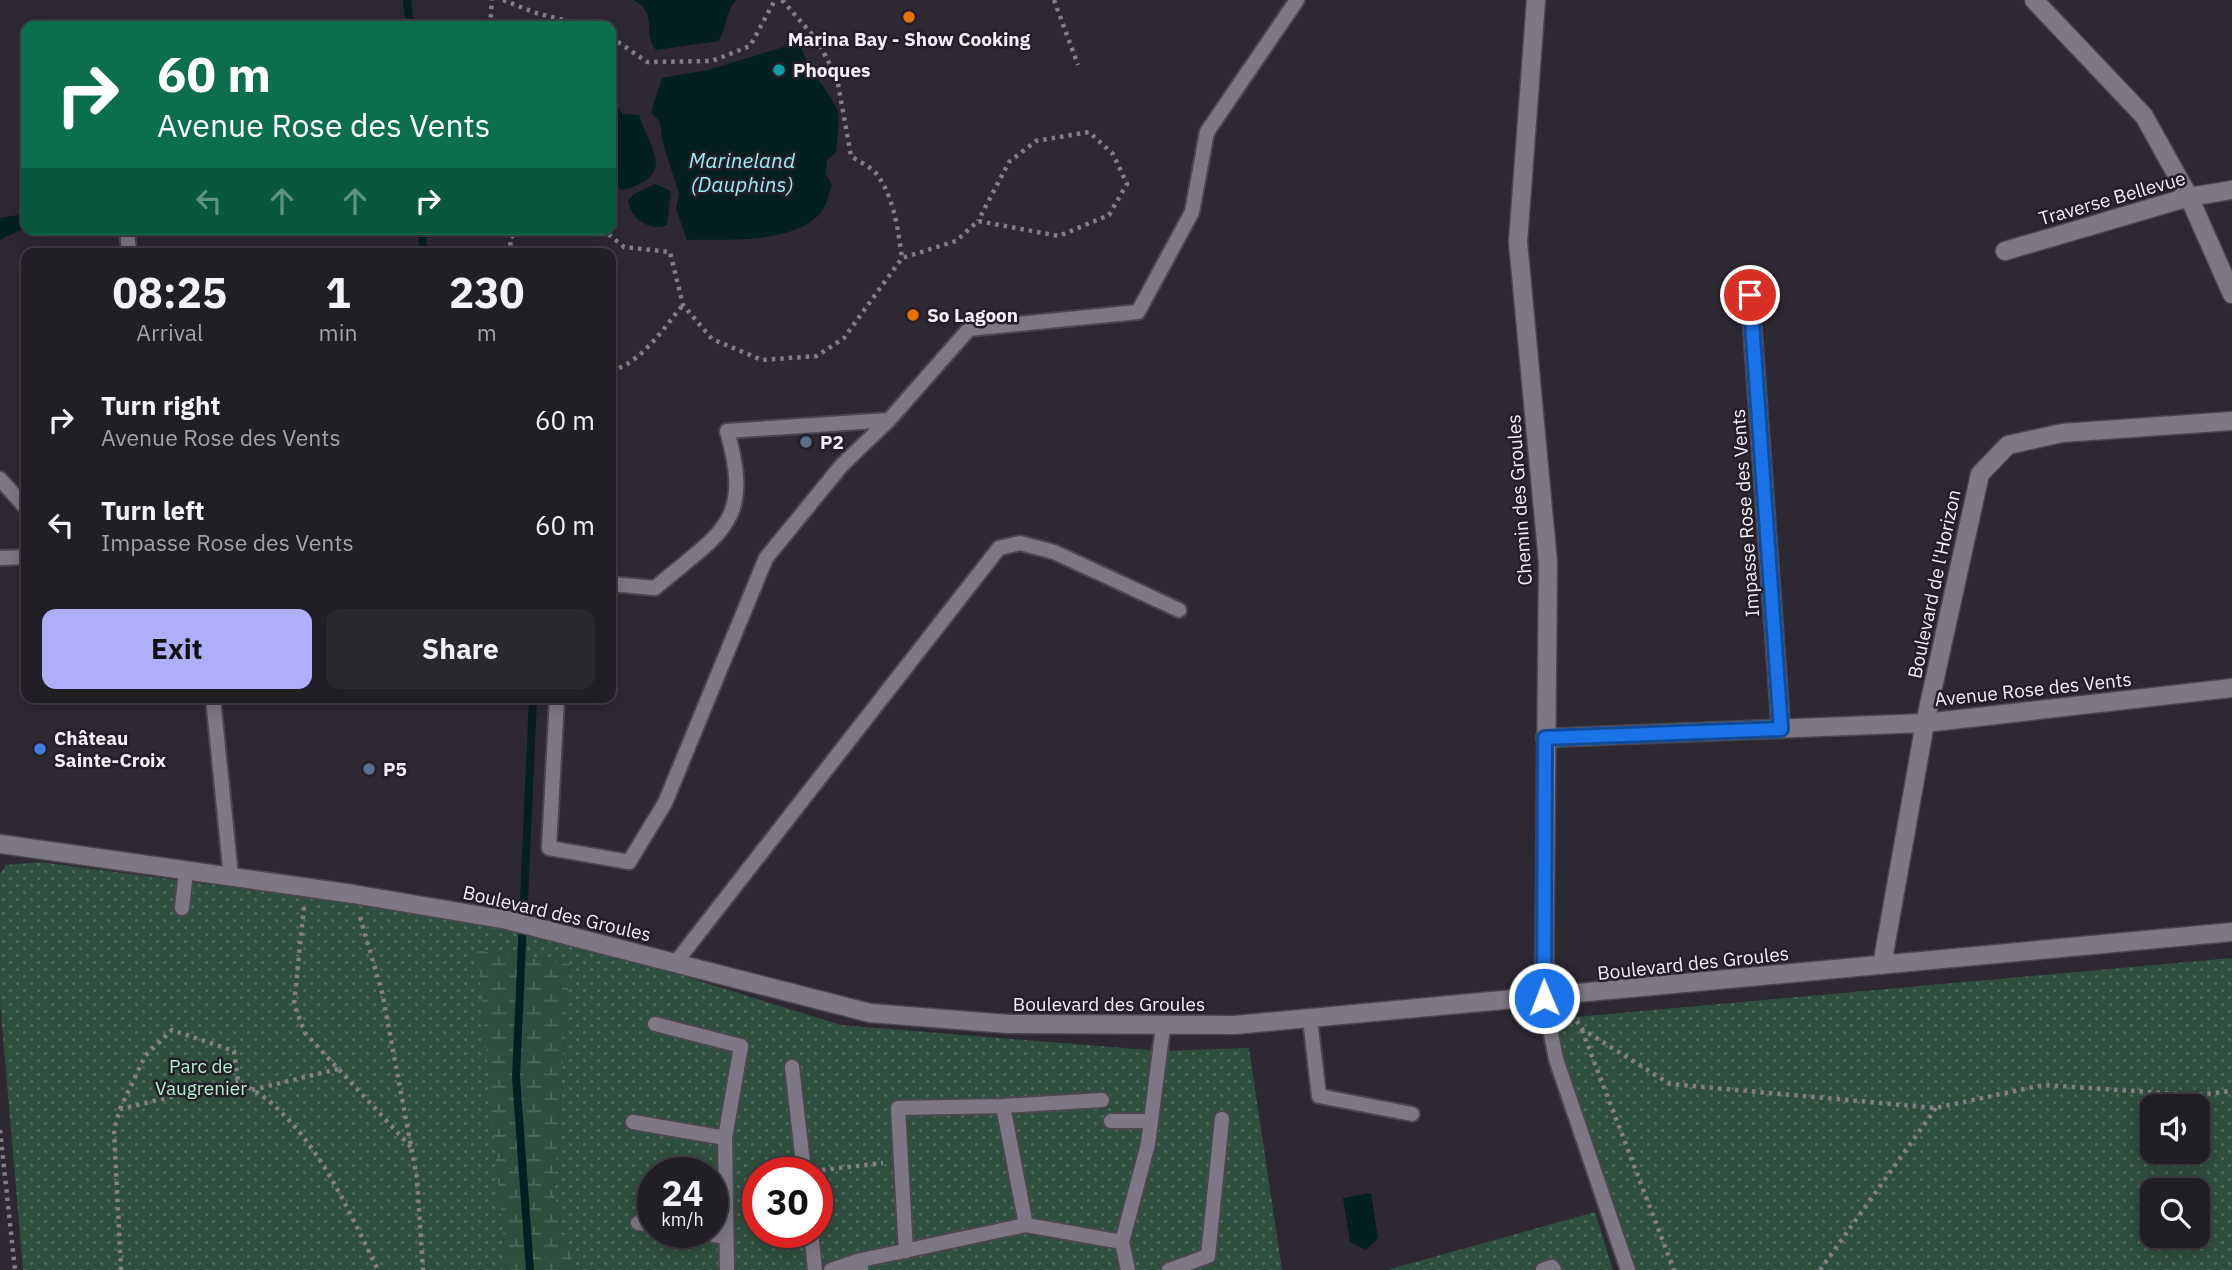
<!DOCTYPE html>
<meta charset="utf-8">
<style>
body{margin:0;font-family:"IBM Plex Sans",sans-serif;background:#2a272e;color:#f1f3f6;height:100vh;display:flex;flex-direction:column;font-size:26px;white-space:nowrap}
*{box-sizing:border-box;margin:0}
p{font-size:23px;color:#a2a2a7}
.icon{flex:none;width:38px;height:38px;fill:none;stroke:currentColor;stroke-width:2;stroke-linecap:round;stroke-linejoin:round}
.map{position:relative;flex:1;overflow:hidden}
.panel{position:absolute;left:21px;top:248px;width:595px;height:455px;display:flex;flex-direction:column;background:#221e26;border-radius:14px;box-shadow:0 4px 18px #0003,0 0 0 2px #3f3c43}
.panel>*{flex:none}
.top-card{position:absolute;left:21px;top:21px;width:595px;height:214px;border-radius:14px;box-shadow:0 4px 18px #0003,0 0 0 2px #3f3c43;background:#0b6e4f;color:#fff;overflow:hidden}
.controls{position:absolute;left:2140px;top:1094px;display:grid;gap:14px}
.controls a{display:grid;place-items:center;width:70px;height:70px;border-radius:14px;background:#221e26;box-shadow:0 4px 18px #0003,0 0 0 2px #3f3c43;font-size:35px}
.speed{position:absolute;left:637px;top:1157px;display:flex;gap:14px;font-size:35px;font-weight:700;text-align:center}
.speed>*{display:grid;place-content:center;width:91px;height:91px;border-radius:50%;background:#221e26;box-shadow:0 4px 18px #0003,0 0 0 2px #3f3c43;line-height:1}
.speed small{font-size:18px;font-weight:400}
.speed .limit{border:10px solid #d22;background:#fff;color:#111}
.pin{position:absolute;display:grid;place-items:center;width:60px;height:60px;color:#fff;margin:-30px;border:4px solid #fff;border-radius:50%;box-shadow:0 2px 7px #0007}
.me{position:absolute;width:77px;margin:-38px;rotate:359deg;stroke-linejoin:round;filter:drop-shadow(0 0 5px #0008)}
.turn{display:flex;align-items:center;gap:24px;height:147px;padding:0 21px;font-size:32px}
.turn .icon{width:91px;height:91px;stroke-width:2.5}
.turn b{display:block;font-size:49px;line-height:60px}
.lanes{display:flex;align-items:center;height:66px;padding:0 21px;background:#0003;justify-content:center;gap:35px;direction:ltr}
.lanes .off{opacity:.35}
.eta{display:flex;justify-content:space-evenly;align-items:center;height:119px;text-align:center}
.eta b{font-size:42px;font-weight:700;line-height:49px}
.cta{display:flex;gap:14px;margin-top:auto;padding:14px 21px}
.cta a{flex:1;height:80px;border-radius:14px;background:#afaefa;color:#111;font-size:28px;font-weight:700;line-height:80px;text-align:center}
.cta a+a{background:#2a272e;color:#f1f3f6}
ul{padding:0;list-style:none}
li{display:flex;align-items:center;gap:21px;height:105px;padding:0 21px}
li div{flex:1}
li b{display:block;font-size:26px}
li em{font-style:normal}
.map>svg:first-child{display:block}
.wetland{fill:url(#wetland-marsh)}
.park{fill:url(#park-dots);fill-rule:evenodd}
.water{fill:#041f22}
.lines{fill:none;stroke-linecap:round;stroke-linejoin:round}
.stream{stroke:#041f22;stroke-width:8}
.service-casing{stroke:#4a474f;stroke-width:18}
.minor-casing{stroke:#4a474f;stroke-width:21}
.path{stroke:#837f87;stroke-width:4.5;stroke-dasharray:3.5 5;stroke-linecap:butt}
.service{stroke:#7e7884;stroke-width:14}
.minor{stroke:#7e7884;stroke-width:18}
.route-casing{stroke:#114b97;stroke-width:18}
.route{stroke:#1a73e8;stroke-width:12}
.food-dot{fill:#e8710a;stroke:#231e28;stroke-width:2.5}
.culture-dot{fill:#0f9aa8;stroke:#231e28;stroke-width:2.5}
.service-dot{fill:#5c6f8a;stroke:#231e28;stroke-width:2.5}
.shop-dot{fill:#3f7fe0;stroke:#231e28;stroke-width:2.5}
.labels{text-anchor:middle;dominant-baseline:central;stroke-width:5;stroke-linejoin:round;paint-order:stroke}
.poi-label{font-size:19px;font-weight:bold;fill:#f3f0f7;stroke:#231e28;text-anchor:start}
.street-label{font-size:19px;fill:#f3f0f7;stroke:#231e28}
.park-label{font-size:19px;fill:#aef1cd;stroke:#231e28}
.water-label{font-size:21px;font-style:italic;fill:#97eef7;stroke:#231e28}
</style>
<div class="map">
<svg width="2232" height="1270" viewBox="0 0 2232 1270">
<defs>
<pattern id="wetland-marsh" width="20" height="14" patternUnits="userSpaceOnUse" patternTransform="scale(1.75)"><rect width="20" height="14" fill="#2f4f3e"/><path d="M1 5h8M5 5V1M11 12h8M15 12V8" fill="none" stroke="#4e695b"/></pattern>
<pattern id="park-dots" width="8" height="8" patternUnits="userSpaceOnUse" patternTransform="scale(1.75)"><rect width="8" height="8" fill="#2f4f3e"/><path d="M2 2h.1M6 6h.1" fill="none" stroke="#4e695b" stroke-width="1.8" stroke-linecap="round"/></pattern>
</defs>
<rect width="100%" height="100%" fill="#2d2832"/>
<path class="wetland" d="M476,950L570,964L554,1193L575,1270H506Z"/>
<path class="park" d="M40,862L519,925L841,1025L1160,1051L1249,1048L1282,1270H575L554,1193L570,964L477,950L506,1270H23L0,1002V874L6,865ZM653,1172H712V1232H653ZM758,1172H817V1232H758Z
M2232,958V1270H1626L1553,1019ZM2152,1106H2198V1152H2152ZM2152,1190H2198V1236H2152Z
M1595,1212L1613,1270H1387Z"/>
<path class="water" d="M634,0H736C725,13 727,29 718,41L656,50C642,34 659,14 634,0Z
M800,42C806,69 824,83 836,107C841,118 837,139 836,152L827,160L826,174L832,185C829,193 827,204 822,211C796,245 724,239 687,240L676,209L679,194L662,140L660,122L651,112L662,78L708,70Z
M618,106L622,114L639,115C652,154 676,174 623,190L611,186V109Z
M655,184L671,191L667,225C650,232 631,219 628,201L634,194Z
M19,215L26,218L23,229L0,240V218Z
M1371,1193L1378,1238L1366,1250L1350,1242L1343,1198Z"/>
<g class="lines">
<path class="stream" d="M407,0L410,26
M422,229L423,254
M530,1270L516,1077L533,698"/>
<defs>
<path id="service" d="M127,229L129,254
M0,479L26,508
M0,558L26,557
M611,584L655,588C720,532 754,524 727,431L889,420
M213,698L231,877
M557,698L549,848L629,862L665,803L766,558L842,465L889,420L969,329L1138,312L1192,212L1207,132L1297,0
M182,908L186,871
M676,962L999,548L1020,543L1054,552L1179,610
M1544,998L1556,1059L1628,1270
M1310,1019L1319,1096L1412,1114
M655,1024L741,1046L725,1138L727,1270
M792,1067L804,1172
M1003,1106L1102,1100
M1111,1121H1151
M633,1122L725,1138
M638,1223L653,1225
M695,1232L726,1237
M811,1232L815,1270
M906,1251L898,1108L1003,1106L1026,1225
M857,1261L1026,1225L1122,1242
M831,1270L857,1261L861,1269
M1128,1270L1122,1242L1148,1144L1163,1027
M1169,1270L1208,1256L1222,1119
M1543,1270L1552,1267L1554,1270"/>
<path id="minor" d="M1536,0L1518,242L1548,563L1544,998
M2034,0L2144,116L2189,197L2232,294
M2005,251L2189,197L2232,190
M1750,295L1781,729
M1545,738L1925,723L2232,688
M0,844L353,894L507,920L870,1013L1008,1024L1235,1025L2232,932
M1882,965L1925,723L1980,474L2008,445L2062,433L2232,421"/>
</defs>
<use href="#service" class="service-casing"/>
<use href="#minor" class="minor-casing"/>
<path class="path" d="M503,0L536,13L587,26
M782,0L817,40L837,78L851,156C858,161 869,166 875,172C894,195 898,230 902,258
M1054,0L1078,65
M490,26L492,0
M611,37L647,62L712,61L750,46L775,0
M602,229L624,247L670,252L683,305L712,339L762,360L817,356L844,338L902,258L956,241L978,221L1059,236L1109,215L1127,184L1113,154L1089,132L1036,141L1009,162L978,221
M511,254L510,238L520,229
M611,371C642,362 662,330 683,305
M304,907L294,1004L305,1033L411,1147
M360,917L382,992L417,1178L423,1270
M1572,1014L1582,1029L1670,1084L1936,1108L2043,1085L2195,1095L2232,1091
M1582,1030L1674,1270
M252,1090L338,1069
M120,1109L145,1056L172,1030L234,1051L238,1081C249,1088 261,1094 270,1102C321,1145 349,1212 378,1270
M0,1130L15,1270
M822,1170L883,1163
M121,1270L114,1130L120,1109L238,1081
M1820,1270L1936,1108"/>
<use href="#service" class="service"/>
<use href="#minor" class="minor"/>
</g>
<g class="lines">
<defs>
<path id="route" d="M1544,998L1545,738L1781,729L1750,295"/>
</defs>
<use href="#route" class="route-casing"/>
<use href="#route" class="route"/>
</g>
<g class="food-dot">
<circle cx="909" cy="17" r="7"/>
<circle cx="913" cy="315" r="7"/>
</g>
<circle class="culture-dot" cx="779" cy="70" r="7"/>
<g class="service-dot">
<circle cx="806" cy="442" r="7"/>
<circle cx="369" cy="769" r="7"/>
</g>
<circle class="shop-dot" cx="40" cy="749" r="7"/>
<g class="labels">
<g class="poi-label">
<text x="909" y="39" text-anchor="middle">Marina Bay - Show Cooking</text>
<text x="793" y="70">Phoques</text>
<text x="927" y="315">So Lagoon</text>
<text x="820" y="442">P2</text>
<text x="54" y="738">Château<tspan x="54" dy="22">Sainte-Croix</tspan></text>
<text x="383" y="769">P5</text>
</g>
<g class="street-label">
<text transform="translate(2112 198) rotate(-16)">Traverse Bellevue</text>
<text transform="translate(1519 500) rotate(-94)">Chemin des Groules</text>
<text transform="translate(1745 513) rotate(-94)">Impasse Rose des Vents</text>
<text transform="translate(1934 584) rotate(-78)">Boulevard de l'Horizon</text>
<text transform="translate(2033 689) rotate(-6)">Avenue Rose des Vents</text>
<text transform="translate(557 913) rotate(13)">Boulevard des Groules</text>
<text transform="translate(1693 963) rotate(-6)">Boulevard des Groules</text>
<text x="1109" y="1004">Boulevard des Groules</text>
</g>
<g class="park-label">
<text x="201" y="1066">Parc de<tspan x="201" dy="22">Vaugrenier</tspan></text>
</g>
<g class="water-label">
<text x="742" y="160">Marineland<tspan x="742" dy="24">(Dauphins)</tspan></text>
</g>
</g>
</svg>
<div class="controls">
<a><svg class="icon" aria-label="sound" viewBox="0 0 24 24"><path d="M4 9h4l5-4v14l-5-4H4zM17 9q2 3 0 6"/></svg></a>
<a><svg class="icon" aria-label="search" viewBox="0 0 24 24"><circle cx="10" cy="10" r="6"/><path d="M15 15l6 6"/></svg></a>
</div>
<div class="speed"><div>24<small>km/h</small></div><div class="limit">30</div></div>
<div class="pin" style="left:1750px;top:295px;background:#d93025"><svg class="icon" aria-label="arrive" viewBox="0 0 24 24"><path d="M6 21V4h12l-3 4 3 4H6"/></svg></div>
<svg class="me" style="left:1544px;top:998px" viewBox="-20 -20 40 40"><circle r="17" fill="#1a73e8" stroke="#fff" stroke-width="3"/><path d="M0-11L8 9 0 5-8 9z" fill="#fff"/></svg>
<div class="top-card">
<div class="turn"><svg class="icon" aria-label="right" viewBox="0 0 24 24"><path d="M7 20v-9h11M14 6l5 5-5 5"/></svg><div><b>60 m</b>Avenue Rose des Vents</div></div>
<div class="lanes"><svg class="icon off" aria-label="left" viewBox="0 0 24 24"><path d="M17 20v-9H6M10 6l-5 5 5 5"/></svg><svg class="icon off" aria-label="ahead" viewBox="0 0 24 24"><path d="M12 20V5M6 11l6-6 6 6"/></svg><svg class="icon off" aria-label="ahead" viewBox="0 0 24 24"><path d="M12 20V5M6 11l6-6 6 6"/></svg><svg class="icon" aria-label="right" viewBox="0 0 24 24"><path d="M7 20v-9h11M14 6l5 5-5 5"/></svg></div>
</div>
<section class="panel">
<div class="eta">
<div><b>08:25</b><p>Arrival</p></div>
<div><b>1</b><p>min</p></div>
<div><b>230</b><p>m</p></div>
</div>
<ul>
<li><svg class="icon" aria-label="right" viewBox="0 0 24 24"><path d="M7 20v-9h11M14 6l5 5-5 5"/></svg><div><b>Turn right</b><p>Avenue Rose des Vents</p></div><em>60 m</em></li>
<li><svg class="icon" aria-label="left" viewBox="0 0 24 24"><path d="M17 20v-9H6M10 6l-5 5 5 5"/></svg><div><b>Turn left</b><p>Impasse Rose des Vents</p></div><em>60 m</em></li>
</ul>
<div class="cta"><a>Exit</a><a>Share</a></div>
</section>
</div>
